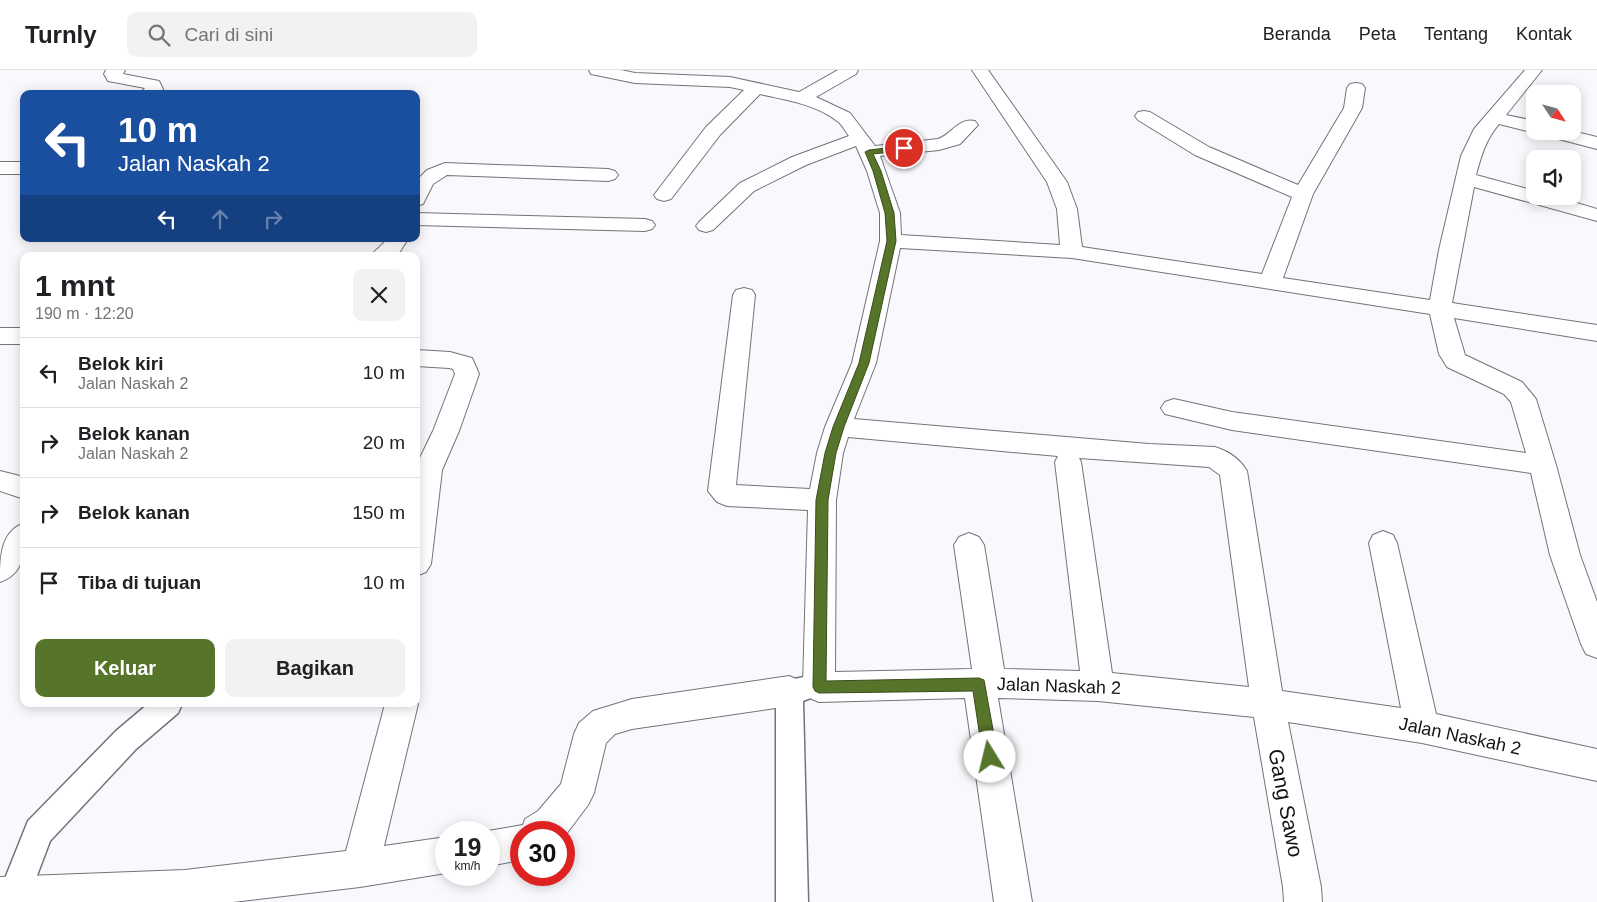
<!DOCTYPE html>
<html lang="id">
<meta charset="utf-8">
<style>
body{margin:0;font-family:Arial,sans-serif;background:#f2f2f2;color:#202124;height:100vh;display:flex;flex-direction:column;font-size:19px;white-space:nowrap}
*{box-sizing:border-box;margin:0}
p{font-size:16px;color:#757577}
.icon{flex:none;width:28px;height:28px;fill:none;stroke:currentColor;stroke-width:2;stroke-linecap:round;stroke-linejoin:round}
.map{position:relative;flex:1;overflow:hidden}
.side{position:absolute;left:20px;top:182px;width:400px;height:455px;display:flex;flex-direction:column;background:#fff;border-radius:10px;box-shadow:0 2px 12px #0003}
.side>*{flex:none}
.guide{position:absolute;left:20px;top:20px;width:400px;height:152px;border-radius:10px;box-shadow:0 2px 12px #0003;background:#1a4fa0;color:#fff;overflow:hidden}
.needle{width:32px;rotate:126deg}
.buttons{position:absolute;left:1526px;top:15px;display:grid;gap:10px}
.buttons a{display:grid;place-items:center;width:55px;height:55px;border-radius:10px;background:#fff;box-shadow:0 2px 12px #0003;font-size:25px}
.speed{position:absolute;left:435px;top:751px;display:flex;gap:10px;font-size:25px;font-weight:700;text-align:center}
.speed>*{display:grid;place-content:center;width:65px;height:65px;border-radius:50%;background:#fff;box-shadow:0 2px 12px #0003;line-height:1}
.speed small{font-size:12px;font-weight:400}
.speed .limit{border:8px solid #d22;background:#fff;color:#111}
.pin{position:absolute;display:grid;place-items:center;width:42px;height:42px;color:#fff;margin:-21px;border:2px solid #fff;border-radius:50%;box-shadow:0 1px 5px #0007}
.me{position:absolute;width:55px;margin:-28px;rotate:351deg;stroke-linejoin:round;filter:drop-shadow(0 0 4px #0008)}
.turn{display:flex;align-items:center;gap:18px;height:105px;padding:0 15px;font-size:22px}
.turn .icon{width:65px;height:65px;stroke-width:2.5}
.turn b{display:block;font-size:35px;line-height:42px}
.lanes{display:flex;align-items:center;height:48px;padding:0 15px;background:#0003;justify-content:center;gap:25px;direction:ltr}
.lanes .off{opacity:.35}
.round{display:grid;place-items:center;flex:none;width:52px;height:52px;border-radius:10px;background:#f2f2f2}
.overview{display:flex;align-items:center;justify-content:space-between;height:85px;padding:0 15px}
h1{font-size:30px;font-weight:600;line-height:38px}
.action{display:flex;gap:10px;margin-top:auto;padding:10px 15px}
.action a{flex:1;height:58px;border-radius:10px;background:#57752a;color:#fff;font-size:20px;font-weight:600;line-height:58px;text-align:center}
.action a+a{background:#f2f2f2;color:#202124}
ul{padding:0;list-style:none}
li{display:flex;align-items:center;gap:15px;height:70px;padding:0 15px;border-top:1px solid #e0e0e0}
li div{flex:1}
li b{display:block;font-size:19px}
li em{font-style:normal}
header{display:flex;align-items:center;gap:30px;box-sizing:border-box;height:70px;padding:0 25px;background:#fff;border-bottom:1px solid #e0e0e0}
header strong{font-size:24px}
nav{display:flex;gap:28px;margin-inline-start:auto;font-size:18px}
.search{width:350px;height:45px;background:#f2f2f2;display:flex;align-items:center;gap:12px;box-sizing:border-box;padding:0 18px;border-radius:10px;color:#757577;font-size:19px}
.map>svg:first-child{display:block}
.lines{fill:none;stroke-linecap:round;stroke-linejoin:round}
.service-casing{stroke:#72737c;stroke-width:3}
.minor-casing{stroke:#72737c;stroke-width:2}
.service{fill:#fff;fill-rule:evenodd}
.minor{fill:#fff;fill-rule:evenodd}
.route{fill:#57752a;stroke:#394c1b}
.labels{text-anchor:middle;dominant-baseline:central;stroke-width:4.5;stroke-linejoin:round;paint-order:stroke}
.street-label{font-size:18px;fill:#121316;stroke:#fff}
.near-street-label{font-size:21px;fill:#121316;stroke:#fff}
</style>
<header>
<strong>Turnly</strong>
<div class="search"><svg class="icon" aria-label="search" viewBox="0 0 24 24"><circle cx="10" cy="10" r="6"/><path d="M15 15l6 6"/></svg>Cari di sini</div>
<nav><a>Beranda</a><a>Peta</a><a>Tentang</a><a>Kontak</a></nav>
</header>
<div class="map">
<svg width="1597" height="832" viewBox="0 0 1597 832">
<rect width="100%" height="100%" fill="#f9f9fd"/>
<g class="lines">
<defs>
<path id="service" d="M804,607L813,611L817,619L813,627L803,631L808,832H776V621L780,612Z
M148,634H182L178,643L136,679L50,771L27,832H1L0,821L28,751L116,661Z"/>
<path id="minor" d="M106,0H125L123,4L159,11L163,19L159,24H140L145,18L108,11L104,4Z
M589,0H621L635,3L730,7L799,22L838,0H858L856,4L816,27L850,43L875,76L938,69C952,64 959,47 975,51L978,55L960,74L939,80L880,86L900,143L901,165L1060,175L1057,139L1047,112L972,0H988L1067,112L1077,139L1082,177L1262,204L1292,127L1195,85L1138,50L1135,46L1138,42L1144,41L1150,42L1209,77L1298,115L1344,38L1347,18L1350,14L1356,13L1362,14L1365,18L1362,38L1313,124L1283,208L1430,230L1439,180L1461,86L1474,59L1525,0H1542L1506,45L1535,51V61H1540L1535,63L1499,54C1486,69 1481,86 1476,105L1535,121V126H1553L1597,139V151L1474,117L1452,233L1597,255V271L1454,248L1465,285L1522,312L1536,329L1556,395L1580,485L1597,532V588L1586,584L1581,574L1550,485L1531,403L1232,360L1165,344L1161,338L1165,332L1174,329L1232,342L1526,383L1511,332L1504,324L1447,297L1439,284L1430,244L1072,188L900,178L876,293L854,349L1149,374L1215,377C1228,381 1240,389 1247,401L1282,621L1401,638L1369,473L1373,465L1383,461L1393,465L1397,473L1436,644L1597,679V711L1422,673L1288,652L1321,817L1322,832H1284L1283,817L1254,647L1098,631L998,628L1032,832H994L965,628L819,632L807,627L805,622L801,631L789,636L632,659L615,664L606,673L594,723L588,735L564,767V762H521V790L489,796V762H482L523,755L525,749L538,741L561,714L574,664L579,653L593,641L632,629L789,606L801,611L803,615L808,440L727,436L717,432L708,421L733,225L736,220L744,218L752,220L755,225L736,415L810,419L817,383L825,357L852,293L880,171V143L867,101L856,76L806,95L754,121L713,160L706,162L699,160L696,156L699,152L740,113L792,87L849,66C845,61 842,54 837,51C816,34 785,30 760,24L720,65L671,129L664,131L657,129L654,125L706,57L744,20L730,17L635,13L591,4ZM848,367L1058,386L1055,392L1080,601L1004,599L984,475L979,467L969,463L959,467L954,475L972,599L835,602L836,430L843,383ZM1079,388L1209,397L1220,405L1249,617L1112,603L1081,392Z
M1541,61H1572L1597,67V79L1543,65Z
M0,92H24V104H0Z
M445,93L608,99L615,101L618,105L615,109L608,111L447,105L433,114L423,134L416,136V111L427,100Z
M416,143L645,149L652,151L655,155L652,159L645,161L416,155Z
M387,169H408L397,186H371C375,180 382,176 387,169Z
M0,258H24V274H0Z
M416,280L450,282L472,288L479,304L459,361L442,400L431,494L426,502L416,506V396L433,361L455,304L453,299L449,298L416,296Z
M0,401L24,407V429L0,421Z
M24,453C24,477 27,503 0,512C0,488 0,462 24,453Z
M416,631L418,634L384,776L446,767V803L360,817L233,832H0V807L185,800L346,781L385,634H416Z"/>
</defs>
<use href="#service" class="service-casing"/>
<use href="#minor" class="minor-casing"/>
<use href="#service" class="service"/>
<use href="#minor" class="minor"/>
</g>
<path class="route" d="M904,76L907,77V80L873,84L881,101L894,143L896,171L869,293L844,357L836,383L828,430L826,611L979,608L984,610L998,687L996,692L990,694L985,692L983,687L973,621L819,623L815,621L813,617L816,430L825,383L833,357L859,293L887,171L885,143L873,101L865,82L869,80Z"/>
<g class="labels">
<g class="street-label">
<text transform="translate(1059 616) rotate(2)">Jalan Naskah 2</text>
<text transform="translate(1460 666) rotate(12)">Jalan Naskah 2</text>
</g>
<g class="near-street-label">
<text transform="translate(1286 733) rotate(79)">Gang Sawo</text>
</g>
</g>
</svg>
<div class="buttons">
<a><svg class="needle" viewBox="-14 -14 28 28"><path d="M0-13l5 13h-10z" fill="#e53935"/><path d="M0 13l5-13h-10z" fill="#757577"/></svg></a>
<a><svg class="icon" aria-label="sound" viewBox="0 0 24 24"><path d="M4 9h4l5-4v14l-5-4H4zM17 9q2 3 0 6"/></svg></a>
</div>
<div class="speed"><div>19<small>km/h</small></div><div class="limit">30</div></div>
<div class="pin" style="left:904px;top:78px;background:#d93025"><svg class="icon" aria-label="arrive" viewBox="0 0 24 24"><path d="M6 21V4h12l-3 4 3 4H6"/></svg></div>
<svg class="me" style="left:990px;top:687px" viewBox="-20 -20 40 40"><circle r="19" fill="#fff"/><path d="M0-13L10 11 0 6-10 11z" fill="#57752a"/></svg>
<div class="guide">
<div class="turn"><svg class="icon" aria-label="left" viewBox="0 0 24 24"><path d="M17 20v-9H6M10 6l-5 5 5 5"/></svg><div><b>10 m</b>Jalan Naskah 2</div></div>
<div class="lanes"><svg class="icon" aria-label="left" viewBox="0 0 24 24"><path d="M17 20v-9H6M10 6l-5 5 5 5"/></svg><svg class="icon off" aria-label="ahead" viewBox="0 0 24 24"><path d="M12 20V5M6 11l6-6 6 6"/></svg><svg class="icon off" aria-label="right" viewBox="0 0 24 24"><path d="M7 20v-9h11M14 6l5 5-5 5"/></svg></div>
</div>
<section class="side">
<div class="overview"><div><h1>1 mnt</h1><p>190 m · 12:20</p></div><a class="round"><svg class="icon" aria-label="close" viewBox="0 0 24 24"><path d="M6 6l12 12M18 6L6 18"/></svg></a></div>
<ul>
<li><svg class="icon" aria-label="left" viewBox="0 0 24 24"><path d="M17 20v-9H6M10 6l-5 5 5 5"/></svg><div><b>Belok kiri</b><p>Jalan Naskah 2</p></div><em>10 m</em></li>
<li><svg class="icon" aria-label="right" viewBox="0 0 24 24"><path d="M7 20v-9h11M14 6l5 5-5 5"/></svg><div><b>Belok kanan</b><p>Jalan Naskah 2</p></div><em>20 m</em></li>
<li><svg class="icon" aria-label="right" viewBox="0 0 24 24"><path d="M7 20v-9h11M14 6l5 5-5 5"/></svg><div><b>Belok kanan</b></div><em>150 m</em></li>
<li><svg class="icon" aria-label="arrive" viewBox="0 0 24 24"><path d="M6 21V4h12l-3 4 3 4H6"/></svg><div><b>Tiba di tujuan</b></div><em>10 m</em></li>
</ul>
<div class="action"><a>Keluar</a><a>Bagikan</a></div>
</section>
</div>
